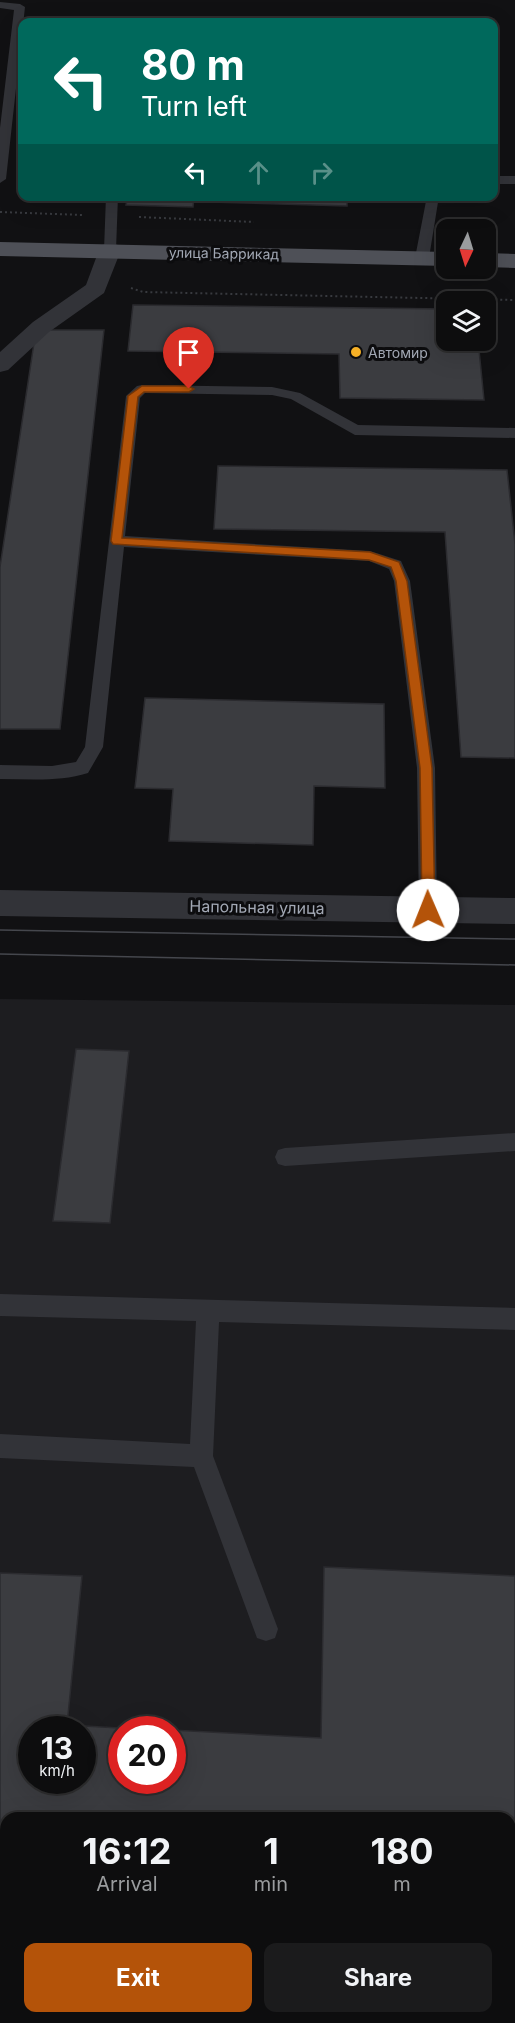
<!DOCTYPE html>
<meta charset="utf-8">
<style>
body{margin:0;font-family:Inter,sans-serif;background:#1b1b1c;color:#f1f3f6;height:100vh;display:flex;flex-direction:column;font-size:22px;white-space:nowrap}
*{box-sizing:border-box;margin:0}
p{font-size:20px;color:#9a9c9e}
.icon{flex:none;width:33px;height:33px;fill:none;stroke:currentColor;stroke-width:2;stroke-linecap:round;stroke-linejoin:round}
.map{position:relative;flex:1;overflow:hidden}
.details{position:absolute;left:0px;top:1812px;width:516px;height:212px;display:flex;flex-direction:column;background:#0d0d0e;border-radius:18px 18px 0 0;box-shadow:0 6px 24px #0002,0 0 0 2px #2d2d2e}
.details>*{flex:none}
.guide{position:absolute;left:18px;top:18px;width:480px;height:183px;border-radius:12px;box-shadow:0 6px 24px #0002,0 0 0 2px #2d2d2e;background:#00695c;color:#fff;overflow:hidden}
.needle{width:39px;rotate:184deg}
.tools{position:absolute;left:436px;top:219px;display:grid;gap:12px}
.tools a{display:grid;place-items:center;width:60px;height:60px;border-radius:12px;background:#0d0d0e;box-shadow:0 6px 24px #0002,0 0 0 2px #2d2d2e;font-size:30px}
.speed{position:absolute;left:18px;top:1716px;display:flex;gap:12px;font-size:30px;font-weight:700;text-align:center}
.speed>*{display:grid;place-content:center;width:78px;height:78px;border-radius:50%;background:#0d0d0e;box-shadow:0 6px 24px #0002,0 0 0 2px #2d2d2e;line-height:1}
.speed small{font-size:15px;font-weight:400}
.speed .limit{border:9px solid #d22;background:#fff;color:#111}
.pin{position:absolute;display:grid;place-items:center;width:51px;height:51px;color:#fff;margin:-62px -26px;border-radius:50% 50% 50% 0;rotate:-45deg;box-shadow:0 0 6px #0007}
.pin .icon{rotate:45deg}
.me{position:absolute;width:66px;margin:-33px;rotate:359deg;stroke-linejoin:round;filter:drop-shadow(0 0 4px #0008)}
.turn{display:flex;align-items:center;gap:21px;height:126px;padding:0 24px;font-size:27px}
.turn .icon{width:78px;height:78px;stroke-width:2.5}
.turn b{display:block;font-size:42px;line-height:51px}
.lanes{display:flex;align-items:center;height:57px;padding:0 24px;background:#0003;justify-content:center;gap:30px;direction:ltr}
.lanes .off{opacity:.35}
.eta{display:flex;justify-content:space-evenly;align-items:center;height:102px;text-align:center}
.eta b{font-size:36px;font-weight:700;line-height:42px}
.cta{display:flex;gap:12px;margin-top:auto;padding:12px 24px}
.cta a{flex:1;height:69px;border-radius:12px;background:#b45309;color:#fff;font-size:24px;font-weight:700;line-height:69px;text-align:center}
.cta a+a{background:#1b1b1c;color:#f1f3f6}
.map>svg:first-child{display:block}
.built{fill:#1d1d20;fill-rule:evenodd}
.building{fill:#3b3c40;stroke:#2b2b2f;stroke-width:1.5;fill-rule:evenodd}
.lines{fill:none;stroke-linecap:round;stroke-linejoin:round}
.path{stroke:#383a3f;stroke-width:2;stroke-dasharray:2 3;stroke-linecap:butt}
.service{fill:#323338;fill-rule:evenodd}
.minor{fill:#323338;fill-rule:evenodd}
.tertiary{fill:#323338;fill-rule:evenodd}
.primary{fill:#4e5057;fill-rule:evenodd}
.tram{stroke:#45474d;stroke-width:1.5}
.route{fill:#b45309;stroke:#753606;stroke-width:1.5}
.poi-dot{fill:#f6b026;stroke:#0c0c0e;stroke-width:2}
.labels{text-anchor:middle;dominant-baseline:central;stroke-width:6;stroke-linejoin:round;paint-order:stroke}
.far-street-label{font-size:14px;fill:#a2a8b4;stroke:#0c0c0e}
.far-poi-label{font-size:14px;fill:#a2a8b4;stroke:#0c0c0e;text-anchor:start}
.street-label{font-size:16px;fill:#a2a8b4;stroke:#0c0c0e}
</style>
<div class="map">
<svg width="515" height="2023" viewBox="0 0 515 2023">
<rect width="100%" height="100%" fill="#111113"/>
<path class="built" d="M0,999L515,1005V2023H0ZM32,1730H82V1780H32ZM122,1730H172V1780H122ZM6,1818H510V2018H6Z"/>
<path class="building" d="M128,196H194L193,207L126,205Z
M211,196H347V206L210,202Z
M133,305L447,309V340H478L484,400L340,398L339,354L128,351Z
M36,330H104L60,729H0V567Z
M218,466L507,470L515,544V758L461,757L445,532L214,529Z
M145,698L384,704L385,788L314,786L313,845L169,841L173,789L135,788Z
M76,1049L129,1051L110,1223L53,1221Z
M324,1567L515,1576V1913H510V1818H6V1889H0V1573L82,1576L67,1725L155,1730H122V1780H172V1730L321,1738ZM32,1730H82V1780H32Z"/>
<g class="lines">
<path class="path" d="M0,212L83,215
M139,217L254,222
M131,288L143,292L515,300"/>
<path class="service" d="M0,2L20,4L25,7L6,179L0,183V128L14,10L0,8Z
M494,176H515V184H494Z
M106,196H118L116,250L110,254L104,250Z
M427,196H439L429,258L422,262L415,258Z
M142,385L272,387L300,393L358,425L515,428V438L355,435L291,399L272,395L145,393L140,398L125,536L370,551L401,561L410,581L435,768L437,910L435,915L428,918L421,915L419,910L417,768L394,581L389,569L369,561L124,547L103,747L88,773C60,782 30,779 0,779V765L52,766L76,762L85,747L126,396L137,386Z
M515,1133V1151L285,1166L278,1164L275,1157L278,1150L285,1148Z
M0,1294L515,1308V1330L219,1322L213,1456L278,1629L275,1638L266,1641L257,1638L194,1467L0,1458V1434L190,1444L196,1321L0,1316Z"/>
<path class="minor" d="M110,243L118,245L121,250L104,293L49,332L8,370L0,372V352L33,322L86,285L99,250L102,245Z"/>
<path class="tertiary" d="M0,890L515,898V924L0,916Z"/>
<path class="primary" d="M0,242L447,252V266L0,256Z
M486,253L515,254V268L486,267Z"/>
<path class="tram" d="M0,930L515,939
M0,954L515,965"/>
</g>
<path class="route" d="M142,386H189L194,389L189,392H144L138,397L122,538L370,552L399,562L407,581L432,768L435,910L433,914L428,916L422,910L420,768L396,581L391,567L369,560L113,544L111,541L128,396Z"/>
<circle class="poi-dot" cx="356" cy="352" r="6"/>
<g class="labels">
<g class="far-street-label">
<text transform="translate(224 253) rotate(1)">улица Баррикад</text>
</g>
<g class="far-poi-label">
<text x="368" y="352">Автомир</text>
</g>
<g class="street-label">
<text transform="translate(257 907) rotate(1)">Напольная улица</text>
</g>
</g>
</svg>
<div class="tools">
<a><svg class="needle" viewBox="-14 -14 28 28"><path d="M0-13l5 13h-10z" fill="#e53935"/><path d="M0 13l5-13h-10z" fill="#9a9c9e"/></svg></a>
<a><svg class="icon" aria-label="layers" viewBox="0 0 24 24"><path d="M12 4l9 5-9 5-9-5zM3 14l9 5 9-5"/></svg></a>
</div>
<div class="speed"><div>13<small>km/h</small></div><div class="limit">20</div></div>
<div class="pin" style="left:189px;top:389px;background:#d93025"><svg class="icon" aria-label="arrive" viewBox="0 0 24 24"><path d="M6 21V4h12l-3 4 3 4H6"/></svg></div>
<svg class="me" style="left:428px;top:910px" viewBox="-20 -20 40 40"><circle r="19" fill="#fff"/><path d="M0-13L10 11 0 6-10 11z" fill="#b45309"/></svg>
<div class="guide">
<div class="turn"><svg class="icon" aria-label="left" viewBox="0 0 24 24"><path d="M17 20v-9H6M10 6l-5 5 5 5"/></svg><div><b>80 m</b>Turn left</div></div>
<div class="lanes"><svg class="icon" aria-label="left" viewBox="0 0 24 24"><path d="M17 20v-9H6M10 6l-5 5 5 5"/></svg><svg class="icon off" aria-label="ahead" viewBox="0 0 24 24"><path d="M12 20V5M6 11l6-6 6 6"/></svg><svg class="icon off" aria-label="right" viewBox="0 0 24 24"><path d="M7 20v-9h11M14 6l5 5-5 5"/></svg></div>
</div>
<section class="details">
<div class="eta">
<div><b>16:12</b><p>Arrival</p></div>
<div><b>1</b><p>min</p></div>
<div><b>180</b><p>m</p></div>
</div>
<div class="cta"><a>Exit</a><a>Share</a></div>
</section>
</div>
